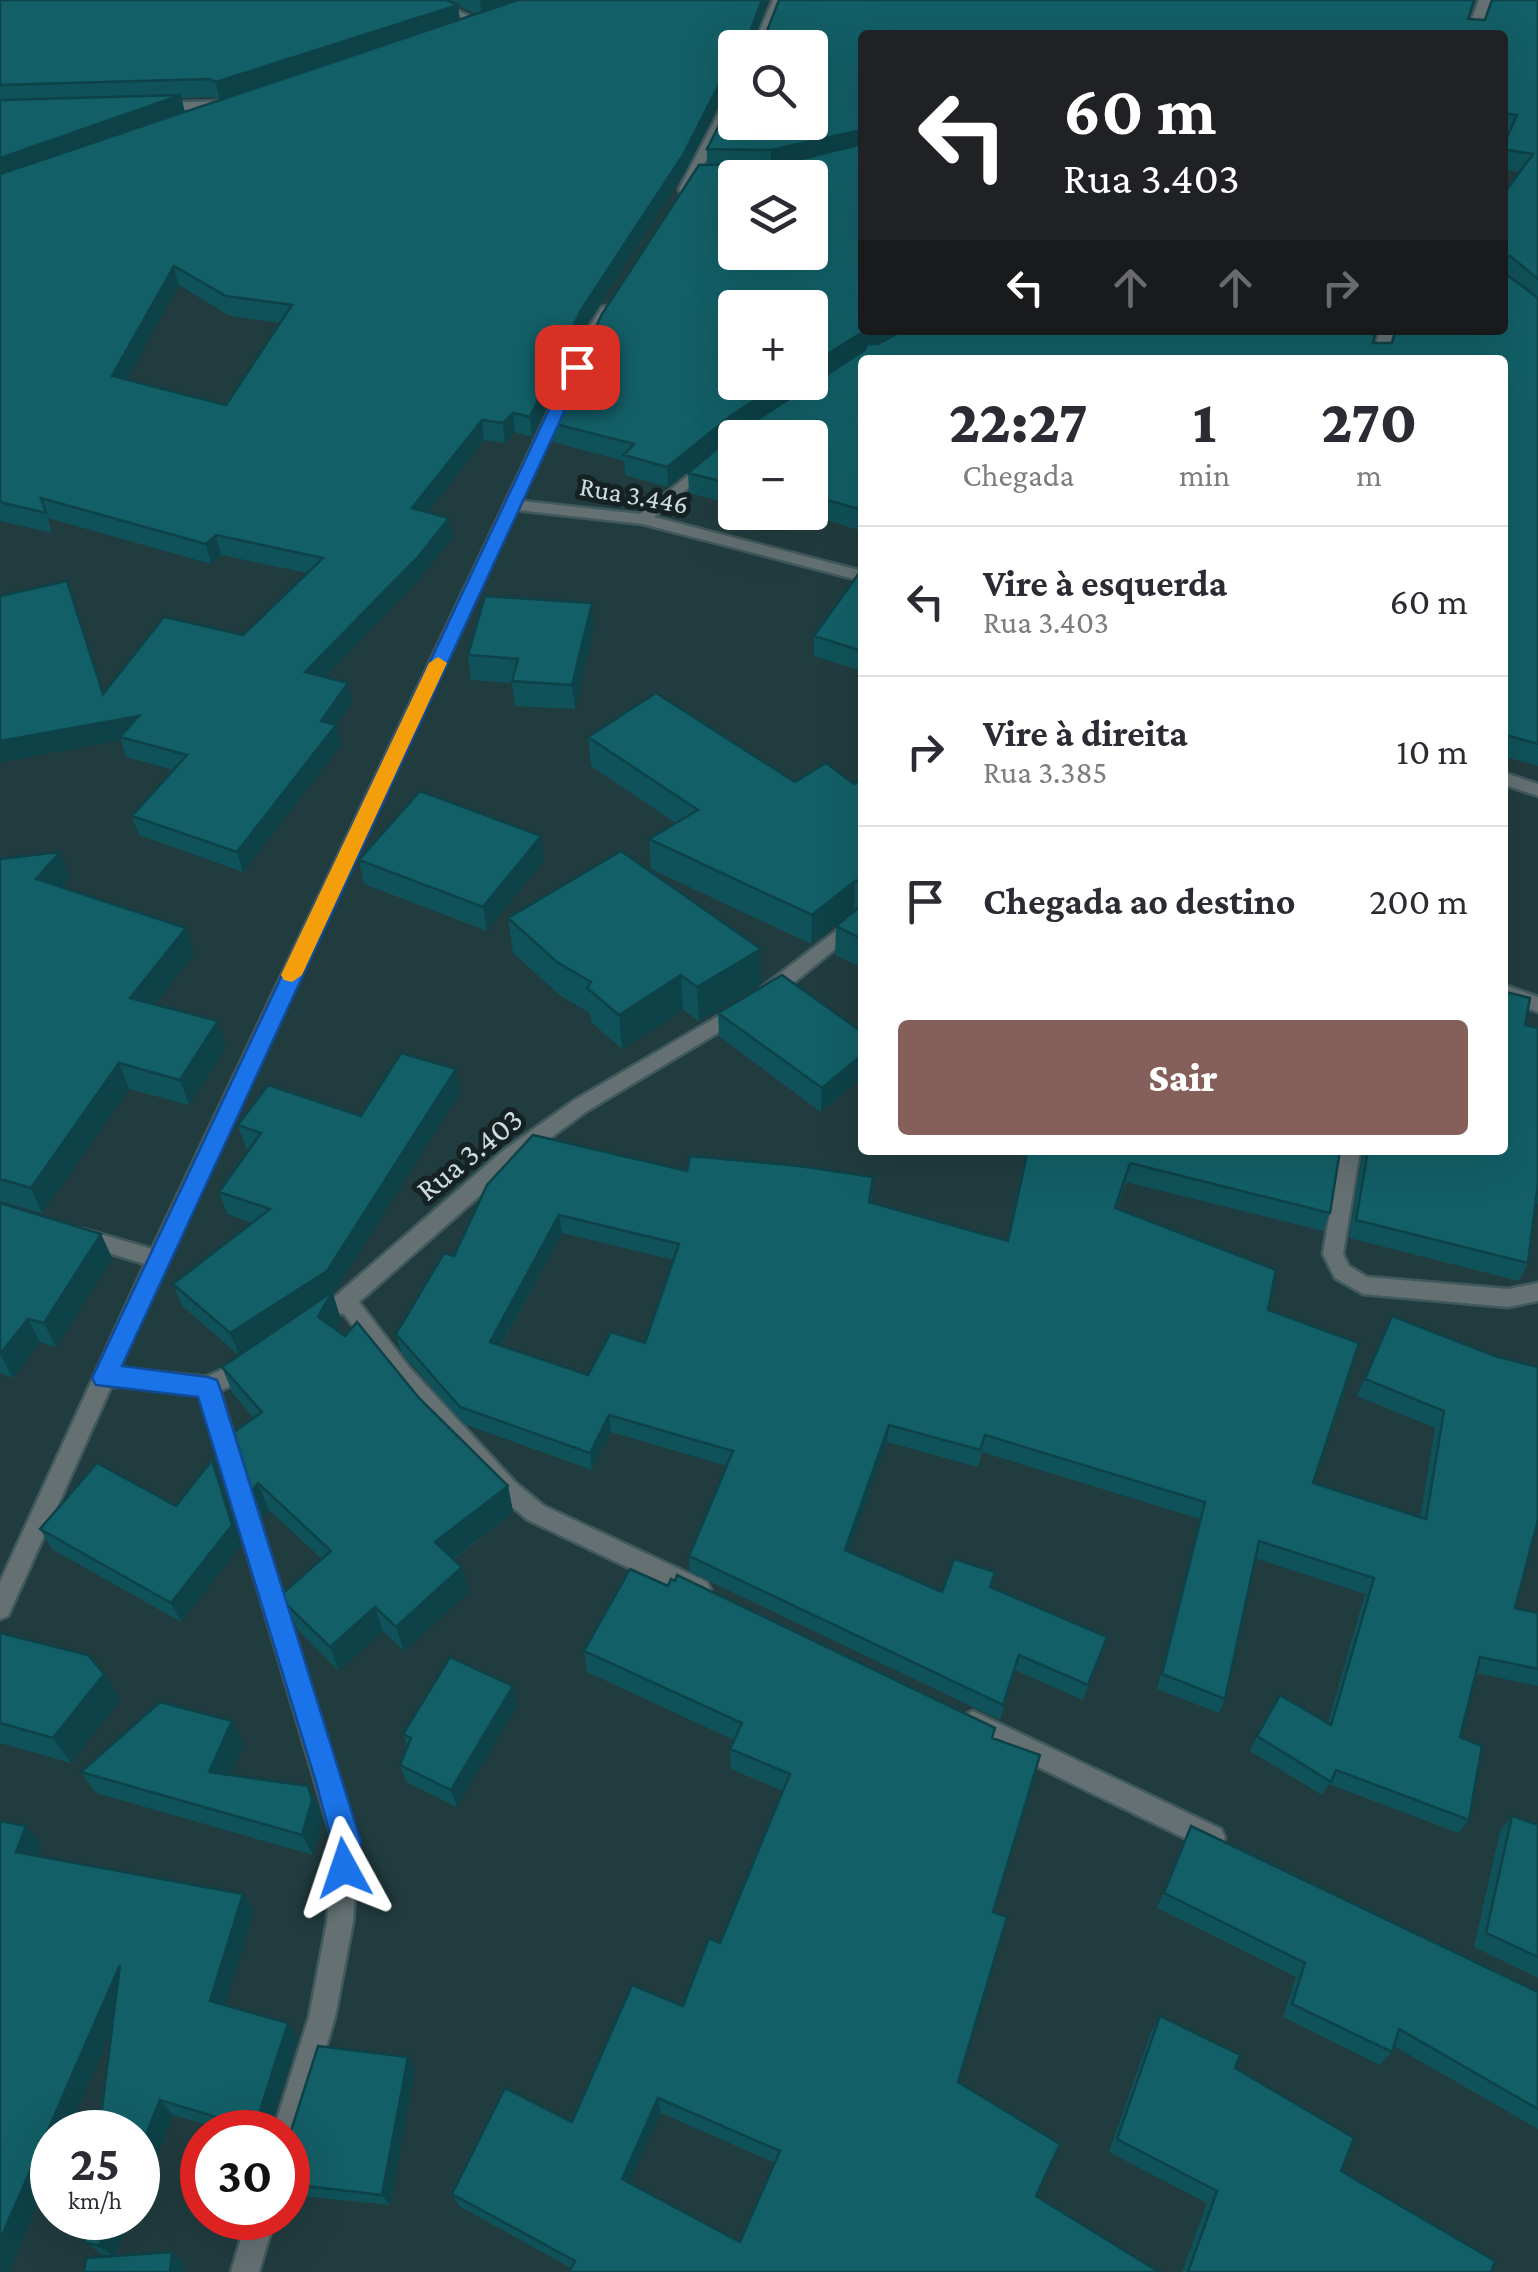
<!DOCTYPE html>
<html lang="pt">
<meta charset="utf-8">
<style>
body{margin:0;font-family:"Crimson Pro",serif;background:#f7f7f7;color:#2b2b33;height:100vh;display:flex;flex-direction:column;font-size:38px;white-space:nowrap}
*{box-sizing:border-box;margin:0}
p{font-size:32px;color:#7c7c81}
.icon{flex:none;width:55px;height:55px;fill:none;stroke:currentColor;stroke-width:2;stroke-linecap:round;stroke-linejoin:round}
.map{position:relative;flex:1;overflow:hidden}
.sheet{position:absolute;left:858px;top:355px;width:650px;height:800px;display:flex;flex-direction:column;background:#fff;border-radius:10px;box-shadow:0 10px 40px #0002}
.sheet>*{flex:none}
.guide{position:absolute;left:858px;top:30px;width:650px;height:305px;border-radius:10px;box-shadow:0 10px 40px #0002;background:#202124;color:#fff;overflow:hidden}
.fabs{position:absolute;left:718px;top:30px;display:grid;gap:20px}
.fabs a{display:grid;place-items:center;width:110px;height:110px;border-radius:10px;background:#fff;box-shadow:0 10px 40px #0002;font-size:50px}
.speed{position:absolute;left:30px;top:2110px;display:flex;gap:20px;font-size:50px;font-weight:700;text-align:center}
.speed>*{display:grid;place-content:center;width:130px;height:130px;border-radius:50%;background:#fff;box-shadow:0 10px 40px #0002;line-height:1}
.speed small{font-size:25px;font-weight:400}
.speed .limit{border:15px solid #d22;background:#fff;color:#111}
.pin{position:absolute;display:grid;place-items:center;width:85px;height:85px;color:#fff;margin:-42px;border-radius:20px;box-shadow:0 5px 15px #0006}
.me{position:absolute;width:110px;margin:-55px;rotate:355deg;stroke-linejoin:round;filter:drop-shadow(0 0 8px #0008)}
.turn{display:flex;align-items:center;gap:35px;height:210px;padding:0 40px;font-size:45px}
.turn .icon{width:130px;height:130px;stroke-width:2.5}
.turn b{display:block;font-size:70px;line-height:85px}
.lanes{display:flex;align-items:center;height:95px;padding:0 40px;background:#0003;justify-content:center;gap:50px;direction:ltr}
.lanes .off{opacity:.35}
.eta{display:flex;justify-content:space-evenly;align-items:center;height:170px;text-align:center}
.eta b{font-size:60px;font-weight:800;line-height:70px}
.action{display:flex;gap:20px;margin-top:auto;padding:20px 40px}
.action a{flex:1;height:115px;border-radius:10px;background:#855f5a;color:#fff;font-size:40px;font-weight:800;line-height:115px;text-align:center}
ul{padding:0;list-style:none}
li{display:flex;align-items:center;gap:30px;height:150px;padding:0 40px;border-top:2px solid #e1e1e2}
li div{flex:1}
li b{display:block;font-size:38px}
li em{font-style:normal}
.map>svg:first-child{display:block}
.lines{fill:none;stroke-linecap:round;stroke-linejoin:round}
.minor-casing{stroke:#40595c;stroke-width:5}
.minor{fill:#647072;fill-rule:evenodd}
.wall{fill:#105259;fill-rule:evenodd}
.shaded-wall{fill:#0d4248}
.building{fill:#135f67;stroke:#0d4248;stroke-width:2.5;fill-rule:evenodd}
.route{fill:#1a73e8;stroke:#114b97;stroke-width:2.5}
.slow{fill:#f59e0b}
.labels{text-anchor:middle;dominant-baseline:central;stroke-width:10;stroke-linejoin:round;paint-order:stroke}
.far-street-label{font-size:28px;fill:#cddcde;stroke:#152122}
.street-label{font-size:32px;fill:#cddcde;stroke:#152122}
</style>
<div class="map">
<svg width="1538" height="2272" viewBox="0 0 1538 2272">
<rect width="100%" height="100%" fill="#213c3f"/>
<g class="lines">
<defs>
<path id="minor" d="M420,0H435L484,23L474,25Z
M773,0H785L764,48H752Z
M1479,0H1491L1478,35H1466Z
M735,89V105L691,189L680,192L679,189L729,93Z
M228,101L232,102V108L157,111L151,107L157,103Z
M607,306L614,310L600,332L521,501L640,514L735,438V449L654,517L862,571V581L643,524L517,510L119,1368L206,1377L251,1356L259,1358L262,1365L259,1372L220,1391L359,1842L353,1922L335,2017L301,2132L297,2142L288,2146V2132H273L309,2017L327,1922L333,1842L200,1395L136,1386L111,1387L8,1616L0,1619V1582L145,1264L76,1243L73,1237L76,1231L83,1229L152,1249L586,332L602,307Z
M1380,330H1394L1385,360H1371Z
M1502,772L1538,784V796L1502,784Z
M862,911V927L775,998H761L759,993L761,988Z
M1502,984L1538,997V1012L1502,999Z
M739,1004L749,1011L746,1016L587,1111L518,1162L359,1302L409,1367L516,1483L544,1506L707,1582L711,1590L707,1598L699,1601L528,1520L500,1497L393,1381L344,1314L330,1313L327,1307L330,1301L504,1150L573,1101Z
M1340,1150H1360L1343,1254L1349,1266L1367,1277L1508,1289L1538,1283V1301L1508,1307L1363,1294L1335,1278L1323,1254Z
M973,1711L1221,1829L1225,1838L1221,1847L1212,1851L1203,1847L964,1731L961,1723L964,1715Z
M247,2218H275L259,2272H231Z"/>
</defs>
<use href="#minor" class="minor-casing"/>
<use href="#minor" class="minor"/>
</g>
<path class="wall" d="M0,0H769L757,32L1485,20L1538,0V766L1502,756V360H862V531L800,512H810V438H735V505L689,493L688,473L737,432L668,487L625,475L624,461L553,442L551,423L707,164V149L810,122L735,48L726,91L684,174L583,330L532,437L515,432L505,443L484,440L428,512L452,538L421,577L325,677L352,703L336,725L341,745L243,872L139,835L132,816L174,770L126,757L121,740L0,762V596L103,693L243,635L307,573L221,555L211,564L48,518L52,533L0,521ZM458,6L477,14L460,20ZM862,35H1502V132L1508,133L1502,146V169L1520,172L1502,196V330L1392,343L862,330ZM213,97L219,100L185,112L181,98ZM179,285L230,316L280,323L226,405L126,380ZM865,350L754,421L855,355Z
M862,569V671L814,656V636Z
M594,627L575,709L515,706L512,683L471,680L468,655Z
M588,737L795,782L854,784L862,778V968L835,955L836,926L856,910H854L811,944L651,869L649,839L676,823L591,766Z
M0,859L70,878L62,888L186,928L194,954L154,1005L226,1047L189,1105L129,1089L42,1213L0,1201Z
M359,860H544L487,931L364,884Z
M508,918L761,984L699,1021L683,1010L622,1049L591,1022L590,1013L561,996L513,953Z
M718,1013L862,1032V1077L821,1112L719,1036Z
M1525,1025L1538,1028V1204H1535L1528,1263L1519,1281L1349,1238L1363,1150H1502Z
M456,1069L460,1092L333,1294L341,1320L336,1329L419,1398L508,1486L513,1512L454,1559L469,1592L404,1651L383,1631L339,1671L298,1630L287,1605L322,1559L269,1510L263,1517L252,1491L254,1418L233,1394L222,1367L239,1355L182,1306L173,1284L252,1223L227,1214L219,1192L249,1149L246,1148L238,1125L361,1116Z
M1001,1150H1340L1330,1213L1323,1231L1126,1182L1117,1208L1268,1310L1313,1483L1420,1518L1435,1428L1357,1396L1392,1316L1495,1356L1515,1608L1538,1613V1686L1476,1673L1460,1737L1469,1820L1458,1833L1329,1784L1322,1795L1250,1751L1257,1736L1328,1723L1365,1594L1255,1558L1225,1699L1219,1713L1157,1689L1200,1519L982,1452L978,1467L887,1442L849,1551L942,1592L992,1588L1107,1637L1083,1700L1015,1670L1000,1720L690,1572L689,1556L727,1466L611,1432L592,1470L464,1424L401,1352L396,1334L454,1256L487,1185L687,1171L872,1196L871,1203L1008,1241L1027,1156ZM562,1233L674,1260L645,1343L588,1375L501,1346Z
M0,1203L101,1234L112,1258L56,1347L40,1342L13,1378L0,1373Z
M212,1460L221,1480L241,1545L181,1622L52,1549L40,1529L176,1506Z
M0,1633L104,1674L120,1700L71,1763L0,1743Z
M584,1651L995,1728L993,1739L994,1912L958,2082L1036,2196L571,2268L459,2206L452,2194L572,2122L683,2006L720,1943L783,1791L731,1769L730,1749L734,1740L587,1672ZM661,2113L775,2163L740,2242L629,2183Z
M513,1686L517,1705L457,1807L406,1782L400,1765L407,1746L403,1734Z
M244,1744L230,1775L308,1786L319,1807L323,1821L313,1855L96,1793L81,1772Z
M1512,1816L1538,1825V1978L1474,1947L1500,1831Z
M26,1826L41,1844L37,1856L243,1894L254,1911L225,2005L288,2023L298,2039L272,2122L282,2132H233L173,2115L138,2201V2132L111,2033L52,2132V2170L9,2272H0Z
M1191,1826L1538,1992V2129L1394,2046L1392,2052L1380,2065L1283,2017L1296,1977L1157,1908Z
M1160,2016L1235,2068L1341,2171L1491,2272H1182L1207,2203L1109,2152L1151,2032Z
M415,2070L390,2205L294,2195L288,2187V2170L292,2150L288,2148V2133Z
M131,2218L115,2256L172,2252L184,2262L183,2272H84L111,2256L101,2254L85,2242Z"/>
<path class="shaded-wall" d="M480,0H533L482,16Z
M762,0H769L751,48L750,32Z
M458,5L460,23L220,101L216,82Z
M735,67V86L726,91L684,174L583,330L532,437L530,417L581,310L725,73Z
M181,95L185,114L0,179V158Z
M862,129L861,148L771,169V150Z
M174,266L179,285L117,396L112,376Z
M866,330H905L855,355L733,435L668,487L667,467L732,415L783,382H810V365Z
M513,413L515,432L505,443L503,423Z
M482,420L484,440L415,528L412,508Z
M449,518L452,538L421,577L310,692L305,672Z
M216,535L221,555L211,564L206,544Z
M592,603L594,627L575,709L572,685Z
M348,683L352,703L336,725L341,745L243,872L237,852L321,721Z
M139,716L120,737L121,740L0,762V741Z
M541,836L544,860L487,931L483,907Z
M60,852L70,878L46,906L36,879Z
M855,881L854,910L811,944L812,915Z
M186,928L194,954L139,1024L130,998Z
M761,949V984L699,1021L697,987Z
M681,975L683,1010L622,1049L619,1015Z
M218,1021L226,1047L189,1105L180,1080Z
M862,1055V1077L821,1112L822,1088Z
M119,1063L129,1089L42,1213L31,1188Z
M456,1069L460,1092L333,1294L341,1320L327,1345L239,1355L230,1333Z
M559,1215L562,1233L493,1359L490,1342Z
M101,1234L112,1258L56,1347L44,1323Z
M28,1319L40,1342L13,1378L0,1354Z
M609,1415L611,1432L592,1470L590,1453Z
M889,1425L887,1442L844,1566L845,1550Z
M212,1460L221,1480L241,1545L181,1622L171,1603Z
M258,1483L269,1510L263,1517L252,1491Z
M508,1486L513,1512L442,1567L435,1542Z
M462,1567L469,1592L404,1651L396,1627Z
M375,1607L383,1631L339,1671L330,1647Z
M104,1674L120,1700L71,1763L53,1738Z
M513,1686L517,1705L457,1807L451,1790Z
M232,1721L244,1744L222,1793L209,1772Z
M308,1786L319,1807L323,1821L313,1855L302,1835Z
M26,1826L41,1844L32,1870L16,1852Z
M243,1894L254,1911L222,2016L210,2001Z
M120,1965L133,1981L68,2132H52V2170L9,2272H0V2240Z
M288,2023L298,2039L269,2131L258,2117Z
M408,2057L415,2070L390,2205L382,2195Z
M658,2098L661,2113L625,2192L622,2179Z
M160,2100L173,2115L138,2201V2154Z
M273,2122L282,2132H274Z
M111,2218H131L114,2257L99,2246Z
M172,2252L184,2262L183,2272H170Z"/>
<path class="building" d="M0,0H447L458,5L216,82L209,79L0,85Z
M518,0H762L750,32L767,31L779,0H1474L1468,19L1485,20L1492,0H1538V279L1510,256H1505L1506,274L1538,298V744L1502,734V360H862V510L810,495V438H735V485L688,473L737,432L738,422L755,421L865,350L867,344H878L904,330H1376L1373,343H1392L1396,330H1502V196L1533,154L1502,149L1517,115L1502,113V35H862V130L771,150L707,149L735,94V122H810V48H735V67L725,73L683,155L581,310L530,417L513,413L503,423L482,420L412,508L449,518L418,557L305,672L348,683L321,721L336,725L237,852L132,816L187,755L120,737L139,716L0,741V596L67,581L103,694L164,617L243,635L323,558L216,535L206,544L41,498L46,513L0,502V174ZM174,266L226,296L292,305L226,405L112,376Z
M181,95L0,158V100Z
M862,144V330H866L810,365V308H735V382H783L732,415L667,467L624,455L634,444L551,423L602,314L699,165L785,163ZM735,178H810V252H735Z
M862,569V651L814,636Z
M485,596L592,603L572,685L512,681L518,659L468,655Z
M656,693L795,782L826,763L854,784L862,778V880L855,881L812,915L649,839L698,810L588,737Z
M420,791L541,836L483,907L359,860Z
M621,851L761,949L697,987L681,975L619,1015L587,988L591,982L557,962L508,918Z
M60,852L36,879L186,928L130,998L218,1021L180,1080L119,1063L31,1188L0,1179V859Z
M862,905V939L836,926Z
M782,975L862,1032V1055L822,1088L718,1013Z
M1502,991L1530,998L1525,1025L1538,1028V1184L1528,1263L1356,1220L1368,1150H1502Z
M401,1053L456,1069L327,1271L230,1333L173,1284L270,1209L219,1192L261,1133L238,1125L268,1085L361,1116Z
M533,1135L687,1171L690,1156L799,1166L873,1177L869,1202L1008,1241L1028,1150H1340L1330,1213L1130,1163L1115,1208L1276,1270L1268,1310L1359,1343L1313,1483L1426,1519L1444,1411L1365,1379L1392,1316L1495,1356L1538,1367V1520L1515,1608L1538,1613V1669L1480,1657L1460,1737L1482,1746L1469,1820L1336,1770L1331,1782L1257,1736L1280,1695L1331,1725L1374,1578L1259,1541L1225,1699L1162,1674L1205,1502L985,1435L980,1450L889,1425L845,1550L942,1592L954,1559L995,1572L990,1587L1107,1637L1088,1685L1019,1655L1003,1705L689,1556L733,1451L609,1415L590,1453L460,1407L396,1334L444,1253L454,1256L487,1185ZM559,1215L679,1244L645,1343L611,1332L588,1375L490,1342Z
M0,1203L101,1234L44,1323L28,1319L0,1354Z
M332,1292L318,1317L345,1336L357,1322L419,1398L508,1486L435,1542L462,1567L396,1627L375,1607L330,1647L287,1605L283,1593L331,1551L258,1483L252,1491L234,1432L262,1412L222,1367Z
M212,1460L232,1525L171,1603L40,1529L97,1463L176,1506Z
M630,1569L668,1586L671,1579L675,1581L677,1575L995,1728L992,1738L1040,1755L993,1912L1007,1917L958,2082L1060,2144L1036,2196L1159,2272H569L575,2261L452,2194L505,2088L572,2122L632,1985L683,2006L709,1938L720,1943L790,1774L730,1749L742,1723L584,1651ZM658,2098L780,2151L740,2242L622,2179Z
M0,1633L88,1655L104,1674L53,1738L0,1723Z
M450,1657L513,1686L451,1790L400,1765L411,1738L403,1734Z
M160,1702L232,1721L209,1772L308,1786L312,1800L302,1835L81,1772Z
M1512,1816L1538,1825V1957L1486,1933Z
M0,1821L26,1826L16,1852L243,1894L210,2001L288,2023L258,2117L262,2122H273L274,2132H266L160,2100L138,2154V2132H99L120,1965L0,2240Z
M1191,1826L1538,1992V2109L1399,2029L1392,2052L1292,2004L1305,1963L1164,1893Z
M1160,2016L1240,2055L1235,2068L1354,2138L1341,2171L1495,2261L1491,2272H1188L1217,2191L1117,2139Z
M318,2046L408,2057L382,2195L288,2184V2170L294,2142L288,2140V2133L291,2131Z
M88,2218H111L99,2246L85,2242Z
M172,2252L170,2272H84L86,2258Z"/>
<path class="route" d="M577,362L585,367L122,1366L208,1377L217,1380L220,1388L361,1842L355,1879L344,1883L334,1879L330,1868L332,1842L316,1782L198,1397L96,1385L92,1378L569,367Z"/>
<path class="slow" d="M438,657L447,663L302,975L292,982L284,980L281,975L429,663Z"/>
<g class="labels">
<g class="far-street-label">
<text transform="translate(634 495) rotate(10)">Rua 3.446</text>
</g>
<g class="street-label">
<text transform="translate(469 1154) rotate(-39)">Rua 3.403</text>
</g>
</g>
</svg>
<div class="fabs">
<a><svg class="icon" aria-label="search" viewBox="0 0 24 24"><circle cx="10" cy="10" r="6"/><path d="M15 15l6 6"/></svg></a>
<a><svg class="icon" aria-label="layers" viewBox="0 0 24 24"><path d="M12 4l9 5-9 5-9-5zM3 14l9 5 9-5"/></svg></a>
<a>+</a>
<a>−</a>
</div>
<div class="speed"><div>25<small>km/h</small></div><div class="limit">30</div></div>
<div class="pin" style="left:577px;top:367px;background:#d93025"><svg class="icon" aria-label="arrive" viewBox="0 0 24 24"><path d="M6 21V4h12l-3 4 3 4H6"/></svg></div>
<svg class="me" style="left:344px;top:1868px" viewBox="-20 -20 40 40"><path d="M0-17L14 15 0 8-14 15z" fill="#1a73e8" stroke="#fff" stroke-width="4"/></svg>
<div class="guide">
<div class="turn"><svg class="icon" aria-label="left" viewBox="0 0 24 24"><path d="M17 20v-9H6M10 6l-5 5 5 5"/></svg><div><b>60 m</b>Rua 3.403</div></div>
<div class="lanes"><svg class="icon" aria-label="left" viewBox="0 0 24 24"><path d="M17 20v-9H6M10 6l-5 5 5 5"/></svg><svg class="icon off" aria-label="ahead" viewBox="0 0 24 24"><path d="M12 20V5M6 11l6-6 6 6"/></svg><svg class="icon off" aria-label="ahead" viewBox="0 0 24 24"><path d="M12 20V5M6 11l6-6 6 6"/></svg><svg class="icon off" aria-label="right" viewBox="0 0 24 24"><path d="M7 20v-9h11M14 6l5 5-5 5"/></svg></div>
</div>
<section class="sheet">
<div class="eta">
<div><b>22:27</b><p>Chegada</p></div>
<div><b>1</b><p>min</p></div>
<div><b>270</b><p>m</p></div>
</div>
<ul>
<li><svg class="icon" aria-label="left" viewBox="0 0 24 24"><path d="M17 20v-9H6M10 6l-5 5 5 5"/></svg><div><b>Vire à esquerda</b><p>Rua 3.403</p></div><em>60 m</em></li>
<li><svg class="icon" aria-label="right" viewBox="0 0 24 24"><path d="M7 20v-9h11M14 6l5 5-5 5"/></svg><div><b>Vire à direita</b><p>Rua 3.385</p></div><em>10 m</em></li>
<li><svg class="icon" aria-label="arrive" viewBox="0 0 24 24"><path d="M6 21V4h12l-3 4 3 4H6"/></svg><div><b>Chegada ao destino</b></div><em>200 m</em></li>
</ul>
<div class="action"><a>Sair</a></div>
</section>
</div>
